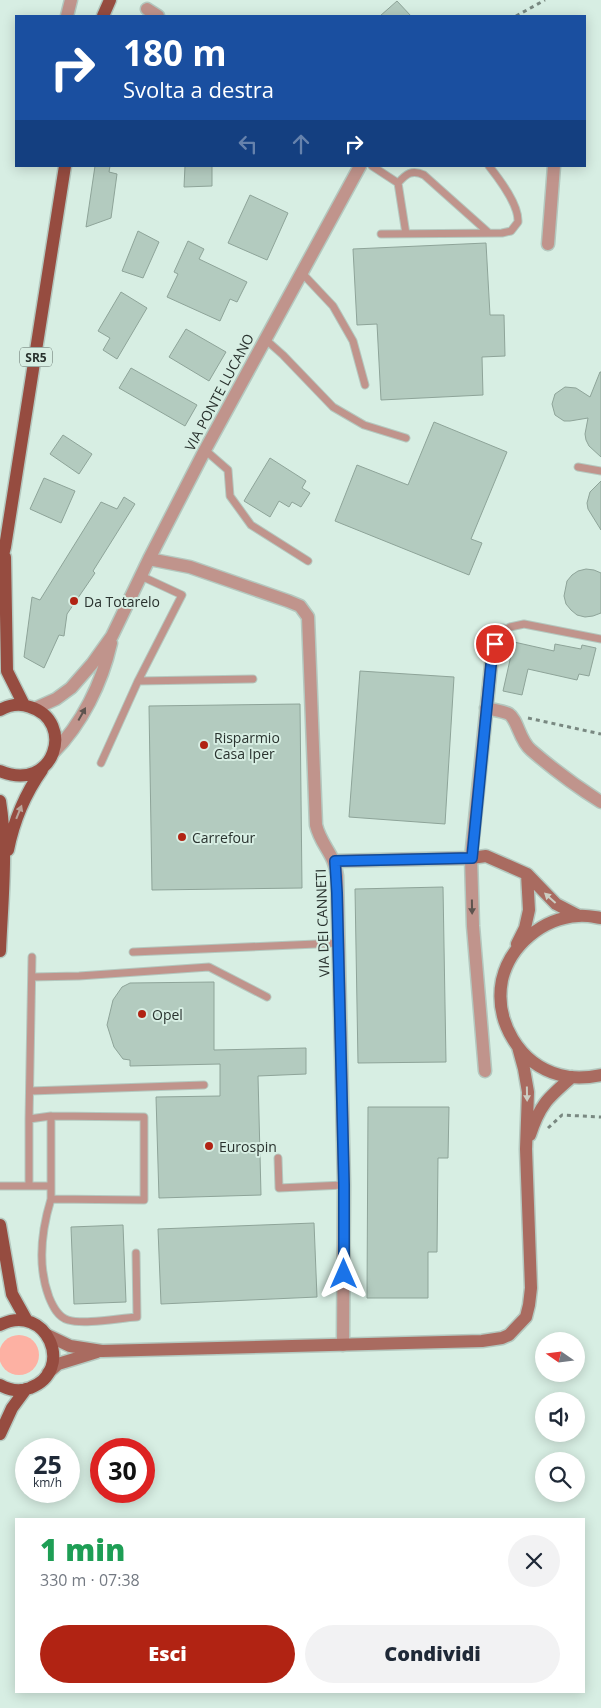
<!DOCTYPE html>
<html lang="it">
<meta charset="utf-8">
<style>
body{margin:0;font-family:"Open Sans",sans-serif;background:#f2f2f3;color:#1f2937;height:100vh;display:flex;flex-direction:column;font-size:19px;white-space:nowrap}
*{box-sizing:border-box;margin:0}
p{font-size:16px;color:#747a83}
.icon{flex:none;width:28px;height:28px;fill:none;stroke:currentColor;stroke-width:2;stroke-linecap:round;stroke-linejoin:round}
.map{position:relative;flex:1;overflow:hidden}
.side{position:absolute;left:15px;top:1518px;width:570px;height:175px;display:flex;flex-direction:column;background:#fff;border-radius:0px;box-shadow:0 2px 12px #0003}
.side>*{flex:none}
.top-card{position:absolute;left:15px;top:15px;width:571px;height:152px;border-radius:0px;box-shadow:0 2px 12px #0003;background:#1a4fa0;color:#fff;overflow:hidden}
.needle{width:32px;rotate:284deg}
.fabs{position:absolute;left:535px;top:1332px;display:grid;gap:10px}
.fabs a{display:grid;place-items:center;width:50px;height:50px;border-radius:50%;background:#fff;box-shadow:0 2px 12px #0003;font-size:25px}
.speed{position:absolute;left:15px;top:1438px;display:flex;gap:10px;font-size:25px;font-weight:700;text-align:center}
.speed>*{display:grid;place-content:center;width:65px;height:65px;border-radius:50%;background:#fff;box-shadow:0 2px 12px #0003;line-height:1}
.speed small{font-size:12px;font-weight:400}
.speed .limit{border:8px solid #d22;background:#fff;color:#111}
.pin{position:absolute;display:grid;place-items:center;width:42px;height:42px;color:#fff;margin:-21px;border:2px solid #fff;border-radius:50%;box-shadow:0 1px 5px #0007}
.me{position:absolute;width:55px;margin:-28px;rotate:0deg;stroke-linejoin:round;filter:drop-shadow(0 0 4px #0008)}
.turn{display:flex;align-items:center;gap:18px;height:105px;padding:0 25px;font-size:22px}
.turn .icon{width:65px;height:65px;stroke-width:2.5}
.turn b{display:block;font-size:35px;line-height:42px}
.lanes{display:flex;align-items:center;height:48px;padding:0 25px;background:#0003;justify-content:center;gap:25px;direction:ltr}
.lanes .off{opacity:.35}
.round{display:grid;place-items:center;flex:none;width:52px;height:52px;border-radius:26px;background:#f2f2f3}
.headline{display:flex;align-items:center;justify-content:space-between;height:85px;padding:0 25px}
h1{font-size:30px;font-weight:800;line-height:38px;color:#1e9e55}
.cta{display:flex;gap:10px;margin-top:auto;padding:10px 25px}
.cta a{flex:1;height:58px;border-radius:30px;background:#b12313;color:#fff;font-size:20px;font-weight:800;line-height:58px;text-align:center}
.cta a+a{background:#f2f2f3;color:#1f2937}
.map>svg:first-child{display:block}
.green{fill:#fdb1a3}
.building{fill:#b3cbbf;stroke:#8ea499}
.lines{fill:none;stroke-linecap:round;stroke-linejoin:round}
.service-casing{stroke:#b4c8bf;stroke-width:9}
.minor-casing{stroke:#b4c8bf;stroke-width:15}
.secondary-casing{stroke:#b4c8bf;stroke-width:15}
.primary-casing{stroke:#b4c8bf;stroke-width:15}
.path{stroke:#798881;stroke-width:3;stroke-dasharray:4 4;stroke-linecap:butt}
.service{stroke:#c0948c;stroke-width:7}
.minor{stroke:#c0948c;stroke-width:12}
.secondary{stroke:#a96b60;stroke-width:12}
.primary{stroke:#964c40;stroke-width:12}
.oneway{fill:#5e544f}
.oneway2{fill:#baa59a}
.oneway3{fill:#cccdc2}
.route-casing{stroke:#114b97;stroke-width:12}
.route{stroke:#1a73e8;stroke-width:9}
.poi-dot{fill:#b12313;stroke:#d7eee3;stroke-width:2}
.labels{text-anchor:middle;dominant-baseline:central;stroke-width:4;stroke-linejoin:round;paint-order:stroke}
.shield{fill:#d7eee3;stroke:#5d6a64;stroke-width:1}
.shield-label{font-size:12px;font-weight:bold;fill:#29322e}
.street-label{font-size:14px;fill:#29322e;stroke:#d7eee3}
.poi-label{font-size:14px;fill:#29322e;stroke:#d7eee3;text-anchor:start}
</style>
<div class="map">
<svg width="601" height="1708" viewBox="0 0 601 1708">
<rect width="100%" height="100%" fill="#d7eee3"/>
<path class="green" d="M-1 1355a20 20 0 1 1 40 0a20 20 0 1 1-40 0Z"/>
<path class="building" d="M397,1L411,16H380Z
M95,166H110L109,172L117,174L111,218L86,227Z
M185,166H212V186L184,187Z
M250,195L288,213L267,260L228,243Z
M138,231L159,242L143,278L122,271Z
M188,241L204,249L199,259L247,282L237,302L230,299L220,321L167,297L178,274L174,272Z
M486,243L490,315H504L505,356L482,357L483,395L381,400L377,324L357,325L353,249Z
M121,292L147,308L117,359L103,350L110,338L98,331Z
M186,329L226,352L209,381L169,357Z
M131,368L197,405L185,426L119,388Z
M600,372H601V457L589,446L586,440L585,434L588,418L570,421H564L555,415L552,404L555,394L565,387L576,388L590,397Z
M434,422L507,452L471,539L482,543L469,575L335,521L357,465L408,485Z
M63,435L92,454L79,474L50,454Z
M270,458L306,481L302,488L310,493L301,507L292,502L289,507L279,501L270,517L244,501Z
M44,478L75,491L61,523L30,509Z
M601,481V530L588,509L587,503L590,492Z
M124,497L135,504L93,571L95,573L67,614L64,636L59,635L44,668L24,657L32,597L40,600L101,502L117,509Z
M586,569L594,570L601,573V613L593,616L585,617L577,615L571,610L566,604L564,596L567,581L572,575L578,571Z
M514,642L554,651L555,644L581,649L582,645L596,648L589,676L579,674L577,680L528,669L522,695L503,691Z
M360,671L454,677L445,824L349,817Z
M300,704L302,888L152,890L149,706Z
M443,887L446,1062L358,1063L355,889Z
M214,982V1050L306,1048V1074L258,1076L261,1195L159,1198L156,1097L220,1096V1064L130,1066V1060L123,1059L114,1047L107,1025L113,1000L122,987L130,983Z
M368,1107H449L448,1158H438L437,1252H428V1298H367Z
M314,1223L317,1297L161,1304L158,1229Z
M123,1225L126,1302L74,1304L71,1227Z"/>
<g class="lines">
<defs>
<path id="service" d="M372,166L398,183L406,234
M398,183C406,174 412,169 424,175L489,233
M381,234L502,233L511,231L518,222C519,205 500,180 489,166
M301,272L333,306L353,341L365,385
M265,339L283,355L333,407L364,425L406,438
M205,450L228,470L230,496L251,525L308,561
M578,467L601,471
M503,631L510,627L524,624L601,639
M138,681L253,679
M101,763L138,681L182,595L141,576
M133,952L339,943
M32,977L79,976L209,967L267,997
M30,1091L204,1085
M51,1116L144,1117V1200L51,1199Z
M29,1119L32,957
M278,1158L279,1188L344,1185
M0,1186H51
M29,1186V1119L51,1116
M51,1199C41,1232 37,1265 49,1297C53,1307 58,1317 68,1320C85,1325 119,1318 137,1317L136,1253"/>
<path id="minor" d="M147,9L158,16
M67,16L71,0
M548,244L554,166
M149,559L190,567L288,601L300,606L308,617L316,825C321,846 335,854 337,876L344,1185L343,1345
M36,708L56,699L71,688L92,664L112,636L149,559L205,450L360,166
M486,708C493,710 503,711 509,714C518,720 519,740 531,750C553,769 577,787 601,802
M53,753C82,724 102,683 111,643
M335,861L471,858
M485,1071L473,926L471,858L491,665C493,652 494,640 503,631"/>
<path id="secondary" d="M471,858L486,856L527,874L556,904L579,916
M601,918C594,917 586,915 578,916C543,918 510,945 502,980C494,1021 519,1064 560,1075C574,1079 587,1078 601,1075
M517,944L525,928L529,910L527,874
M530,1135C540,1104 548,1098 572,1077
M47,1335L70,1346L102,1351L482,1341L502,1338L509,1335L526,1317L529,1305L531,1288L526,1149L528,1092L524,1069L518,1047
M48,1373L58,1364L97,1352"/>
<path id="primary" d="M103,16L110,0
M5,557L7,671L24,705
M0,567L5,547L65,166
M0,710C9,705 20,703 30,707C76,721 55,794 0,771
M0,801C8,850 2,901 0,951
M8,850C14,820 25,794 42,770
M0,1225L12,1294L27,1321
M0,1325C47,1301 76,1371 30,1388C20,1392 9,1390 0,1385
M0,1434L12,1408L26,1389"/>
</defs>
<use href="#service" class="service-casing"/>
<use href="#minor" class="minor-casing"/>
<use href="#secondary" class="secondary-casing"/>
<use href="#primary" class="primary-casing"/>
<path class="path" d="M516,16L545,0
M528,718L601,734
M548,1128L562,1115L601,1117"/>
<use href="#service" class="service"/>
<use href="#minor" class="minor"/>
<use href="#secondary" class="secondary"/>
<use href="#primary" class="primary"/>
</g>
<defs><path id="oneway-solid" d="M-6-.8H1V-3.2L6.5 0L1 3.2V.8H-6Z" transform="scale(1.25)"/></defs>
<g class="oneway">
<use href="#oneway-solid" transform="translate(82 714) rotate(-61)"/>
<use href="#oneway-solid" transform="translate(472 907) rotate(89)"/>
</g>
<use class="oneway2" href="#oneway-solid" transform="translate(19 812) rotate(-68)"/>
<g class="oneway3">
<use href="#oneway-solid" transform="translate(550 898) rotate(-138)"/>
<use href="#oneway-solid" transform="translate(527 1094) rotate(89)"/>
</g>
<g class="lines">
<defs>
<path id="route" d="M344,1274V1185L337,893L335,861L472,858L491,665L495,644"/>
</defs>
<use href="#route" class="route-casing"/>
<use href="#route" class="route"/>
</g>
<g class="poi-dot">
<circle cx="74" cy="601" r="5"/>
<circle cx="204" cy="745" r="5"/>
<circle cx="182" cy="837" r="5"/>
<circle cx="142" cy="1014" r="5"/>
<circle cx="209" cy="1146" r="5"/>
</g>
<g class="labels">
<rect class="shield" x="20" y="347.5" width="32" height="19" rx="4"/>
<g class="shield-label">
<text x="36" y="357">SR5</text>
</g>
<g class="street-label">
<text transform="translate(219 392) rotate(-62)">VIA PONTE LUCANO</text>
<text transform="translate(322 923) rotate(-92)">VIA DEI CANNETI</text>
</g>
<g class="poi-label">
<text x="84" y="601">Da Totarelo</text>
<text x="214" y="737">Risparmio<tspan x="214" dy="16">Casa Iper</tspan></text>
<text x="192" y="837">Carrefour</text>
<text x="152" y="1014">Opel</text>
<text x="219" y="1146">Eurospin</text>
</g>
</g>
</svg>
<div class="fabs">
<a><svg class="needle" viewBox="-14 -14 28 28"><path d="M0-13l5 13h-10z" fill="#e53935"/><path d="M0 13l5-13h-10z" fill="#747a83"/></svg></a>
<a><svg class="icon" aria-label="sound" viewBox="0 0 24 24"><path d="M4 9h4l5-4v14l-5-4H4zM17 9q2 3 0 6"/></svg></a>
<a><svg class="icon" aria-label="search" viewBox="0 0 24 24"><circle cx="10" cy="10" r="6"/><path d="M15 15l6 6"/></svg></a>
</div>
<div class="speed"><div>25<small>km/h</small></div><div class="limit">30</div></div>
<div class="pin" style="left:495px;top:644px;background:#d93025"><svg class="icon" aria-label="arrive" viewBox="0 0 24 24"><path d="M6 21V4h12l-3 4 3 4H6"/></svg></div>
<svg class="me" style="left:344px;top:1274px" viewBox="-20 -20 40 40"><path d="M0-17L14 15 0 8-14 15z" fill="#1a73e8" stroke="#fff" stroke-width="4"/></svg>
<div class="top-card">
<div class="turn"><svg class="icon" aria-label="right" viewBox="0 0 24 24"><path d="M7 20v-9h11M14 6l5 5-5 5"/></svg><div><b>180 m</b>Svolta a destra</div></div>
<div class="lanes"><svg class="icon off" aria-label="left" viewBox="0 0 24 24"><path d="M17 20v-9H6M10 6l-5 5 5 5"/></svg><svg class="icon off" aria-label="ahead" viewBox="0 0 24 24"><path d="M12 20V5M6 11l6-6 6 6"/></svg><svg class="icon" aria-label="right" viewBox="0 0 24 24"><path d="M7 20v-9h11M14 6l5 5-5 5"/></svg></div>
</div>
<section class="side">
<div class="headline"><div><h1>1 min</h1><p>330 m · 07:38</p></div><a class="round"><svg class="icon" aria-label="close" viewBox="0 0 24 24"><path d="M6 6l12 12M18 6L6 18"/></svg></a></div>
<div class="cta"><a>Esci</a><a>Condividi</a></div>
</section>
</div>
